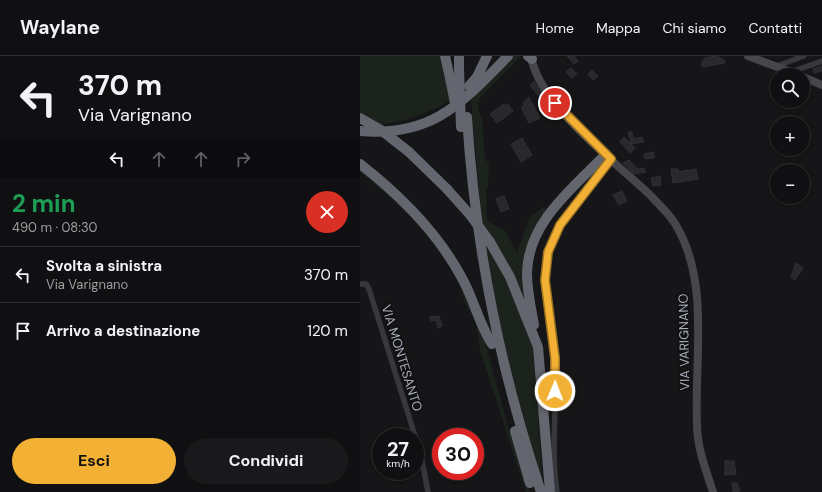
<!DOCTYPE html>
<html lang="it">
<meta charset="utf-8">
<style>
body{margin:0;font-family:"DM Sans",sans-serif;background:#19191b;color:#f1f3f6;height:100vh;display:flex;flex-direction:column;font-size:15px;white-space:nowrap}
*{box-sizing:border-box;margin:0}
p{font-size:13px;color:#9c9d9f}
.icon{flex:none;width:22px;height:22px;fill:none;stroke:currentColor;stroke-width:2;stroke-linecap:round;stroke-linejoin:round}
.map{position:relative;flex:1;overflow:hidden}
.panel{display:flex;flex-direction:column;background:#101012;width:360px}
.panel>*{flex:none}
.top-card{background:#101012;color:#f1f3f6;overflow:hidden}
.buttons{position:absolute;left:410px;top:12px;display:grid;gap:8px}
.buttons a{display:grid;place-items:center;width:40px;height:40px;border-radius:50%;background:#101012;box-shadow:0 2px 6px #0003,0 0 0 1px #303032;font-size:20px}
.speed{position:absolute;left:12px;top:372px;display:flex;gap:8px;font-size:20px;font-weight:700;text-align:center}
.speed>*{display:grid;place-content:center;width:52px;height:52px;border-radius:50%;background:#101012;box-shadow:0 2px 6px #0003,0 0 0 1px #303032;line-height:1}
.speed small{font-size:10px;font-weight:400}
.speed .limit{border:6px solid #d22;background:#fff;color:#111}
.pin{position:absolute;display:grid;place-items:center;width:34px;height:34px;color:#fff;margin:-17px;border:2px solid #fff;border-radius:50%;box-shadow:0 1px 4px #0007}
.me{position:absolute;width:44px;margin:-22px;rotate:1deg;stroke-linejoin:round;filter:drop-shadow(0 0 3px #0008)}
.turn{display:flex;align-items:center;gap:14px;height:84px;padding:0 12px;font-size:18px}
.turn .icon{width:52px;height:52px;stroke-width:2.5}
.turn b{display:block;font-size:28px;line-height:34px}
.lanes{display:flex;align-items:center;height:38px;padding:0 12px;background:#0003;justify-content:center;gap:20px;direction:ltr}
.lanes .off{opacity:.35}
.round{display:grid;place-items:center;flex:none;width:42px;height:42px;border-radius:21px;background:#19191b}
.overview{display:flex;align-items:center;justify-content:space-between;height:68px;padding:0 12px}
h1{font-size:24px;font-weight:700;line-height:30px;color:#1e9e55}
.button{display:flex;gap:8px;margin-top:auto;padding:8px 12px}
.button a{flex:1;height:46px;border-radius:24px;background:#f2b134;color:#111;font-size:16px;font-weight:700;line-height:46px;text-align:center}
.button a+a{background:#19191b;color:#f1f3f6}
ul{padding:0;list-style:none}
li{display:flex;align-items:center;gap:12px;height:56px;padding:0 12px;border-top:1px solid #303032}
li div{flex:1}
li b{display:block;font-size:15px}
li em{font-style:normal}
header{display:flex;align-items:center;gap:24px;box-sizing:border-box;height:56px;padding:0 20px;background:#101012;border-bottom:1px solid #303032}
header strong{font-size:19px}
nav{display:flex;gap:22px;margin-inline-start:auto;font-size:14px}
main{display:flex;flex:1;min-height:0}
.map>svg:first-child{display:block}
.green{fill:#1c231d}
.building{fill:#29292c;stroke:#303034}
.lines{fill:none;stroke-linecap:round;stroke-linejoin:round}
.street{stroke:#37383d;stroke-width:5.5}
.secondary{stroke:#45474d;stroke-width:8}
.highway{stroke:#63666e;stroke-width:10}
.highway-bridge{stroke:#63666e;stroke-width:10}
.route-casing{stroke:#9d7322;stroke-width:10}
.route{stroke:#f2b134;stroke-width:7}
.labels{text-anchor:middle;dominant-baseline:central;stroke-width:4;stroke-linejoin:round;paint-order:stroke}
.street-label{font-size:13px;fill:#a8adb8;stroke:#111113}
</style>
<header>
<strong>Waylane</strong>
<nav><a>Home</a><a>Mappa</a><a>Chi siamo</a><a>Contatti</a></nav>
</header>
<main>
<section class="panel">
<div class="top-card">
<div class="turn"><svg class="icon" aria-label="left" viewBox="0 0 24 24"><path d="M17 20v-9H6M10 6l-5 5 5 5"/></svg><div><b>370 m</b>Via Varignano</div></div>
<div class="lanes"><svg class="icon" aria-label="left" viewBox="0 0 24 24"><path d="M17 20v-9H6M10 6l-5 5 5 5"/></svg><svg class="icon off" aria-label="ahead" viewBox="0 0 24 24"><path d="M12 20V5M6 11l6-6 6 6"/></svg><svg class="icon off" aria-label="ahead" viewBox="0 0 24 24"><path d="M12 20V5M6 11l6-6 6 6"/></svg><svg class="icon off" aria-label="right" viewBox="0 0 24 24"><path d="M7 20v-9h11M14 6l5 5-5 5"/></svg></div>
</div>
<div class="overview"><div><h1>2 min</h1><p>490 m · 08:30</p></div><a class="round" style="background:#d93025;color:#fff"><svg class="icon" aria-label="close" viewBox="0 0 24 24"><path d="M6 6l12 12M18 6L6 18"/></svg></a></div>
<ul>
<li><svg class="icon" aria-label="left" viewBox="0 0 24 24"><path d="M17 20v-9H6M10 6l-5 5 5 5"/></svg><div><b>Svolta a sinistra</b><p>Via Varignano</p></div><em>370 m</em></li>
<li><svg class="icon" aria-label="arrive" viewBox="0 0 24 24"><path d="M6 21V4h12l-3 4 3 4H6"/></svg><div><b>Arrivo a destinazione</b></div><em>120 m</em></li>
</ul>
<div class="button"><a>Esci</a><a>Condividi</a></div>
</section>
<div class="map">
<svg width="462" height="436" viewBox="0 0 462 436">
<rect width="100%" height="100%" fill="#161618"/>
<path class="green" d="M0,0H82L91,44C68,58 45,65 18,69L0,57Z
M152,0H161L119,43L118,53L122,63L125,102L129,109L128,131L126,132L127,165L146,176L157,197L169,162L184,151L188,155L175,178L169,253L122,168L111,43Z
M0,111L25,131L85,197L119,264L149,374L170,436H166L120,294C118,282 118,265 111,256C110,254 107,253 106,249C102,241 101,231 97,224C76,181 37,145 0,116Z
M125,185L146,221L173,290L183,428L156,342L138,265Z"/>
<path class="building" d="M207,0H214L218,5L214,8Z
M356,0L364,4L365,7L342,11L341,8L345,2Z
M462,10V15L454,17L453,13Z
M211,12L217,18L212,22L206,16Z
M232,14L238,20L233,24L228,18Z
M174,25L185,43L183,44L170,30Z
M169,41L180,62L169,67L161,51L165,50L163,47Z
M144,48L145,50L148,48L153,55L137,67L130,58Z
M268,76H272L273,83L282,81L284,86L271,88L275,92L270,97L260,86L264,81L271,88Z
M162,82L172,99L161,106L151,88Z
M294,96V102L285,103L284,98Z
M269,104L278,113L284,112L286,116L274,118L263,107Z
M311,113H318V116L336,113L338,123L313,127Z
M300,120L301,129L293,130L291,122Z
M262,135L267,145L259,149L253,139Z
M144,140L149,153L141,156L136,143Z
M436,207L443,212L435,224L431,221Z
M74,260L75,261L79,260L82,270L78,272L76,264L71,265L70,261Z
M365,405H374L376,418L365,419Z
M372,427H377L380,435L373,436Z"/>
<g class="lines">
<path class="street" d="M417,10L444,0
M431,16L462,5
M0,228H6L9,233L61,399L68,436
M197,436C190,392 198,347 195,303C193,268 178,226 189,192C200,158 230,131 251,103"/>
<path class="secondary" d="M171,0C179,50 256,106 292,141C301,151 311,159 317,171C350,228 334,306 337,368C337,392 346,414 353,436
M388,0L439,19
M443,21L462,29"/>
<path class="highway" d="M85,0L90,22
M99,0V12
M168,0L172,3
M109,30L117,21L127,0
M107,61C115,190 140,314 181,436
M0,75C72,81 101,48 148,0
M49,96L87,133
M0,108C41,140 79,178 103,224C114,244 119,268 132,288
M130,186L150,221L178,291L190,436
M174,269C171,252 167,235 167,217C168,166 213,132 246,98
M155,375L170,427"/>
<path class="highway-bridge" d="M99,12L101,71
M90,22L95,47
M0,62L21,74L49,96
M87,133L111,160L130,186"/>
</g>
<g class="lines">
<defs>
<path id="route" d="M195,47L251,103L200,169L188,196L185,224L195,302V335"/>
</defs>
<use href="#route" class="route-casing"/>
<use href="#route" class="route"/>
</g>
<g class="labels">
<g class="street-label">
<text transform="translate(324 286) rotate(-91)">VIA VARIGNANO</text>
<text transform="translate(42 302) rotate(73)">VIA MONTESANTO</text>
</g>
</g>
</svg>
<div class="buttons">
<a><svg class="icon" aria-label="search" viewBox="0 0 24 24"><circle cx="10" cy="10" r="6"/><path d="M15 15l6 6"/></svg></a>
<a>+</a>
<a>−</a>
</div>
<div class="speed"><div>27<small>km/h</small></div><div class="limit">30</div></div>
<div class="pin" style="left:195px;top:47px;background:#d93025"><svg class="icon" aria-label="arrive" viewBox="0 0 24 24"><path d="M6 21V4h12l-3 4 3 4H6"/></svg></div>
<svg class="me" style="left:195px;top:335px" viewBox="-20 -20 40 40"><circle r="17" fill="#f2b134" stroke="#fff" stroke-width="3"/><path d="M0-11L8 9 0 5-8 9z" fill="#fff"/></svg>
</div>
</main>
